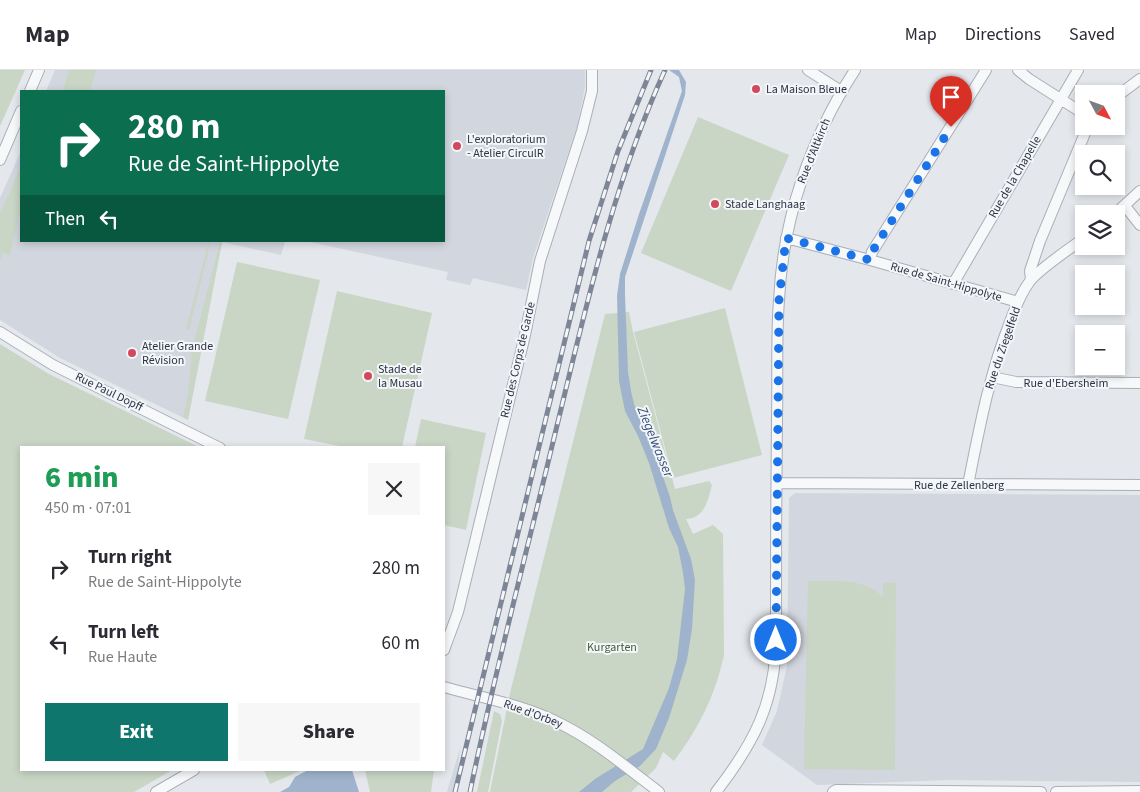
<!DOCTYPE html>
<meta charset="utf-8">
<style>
body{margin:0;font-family:"Source Sans 3",sans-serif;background:#f7f7f7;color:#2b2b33;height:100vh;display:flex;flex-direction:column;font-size:19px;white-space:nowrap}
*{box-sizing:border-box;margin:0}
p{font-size:16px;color:#7c7c81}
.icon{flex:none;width:28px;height:28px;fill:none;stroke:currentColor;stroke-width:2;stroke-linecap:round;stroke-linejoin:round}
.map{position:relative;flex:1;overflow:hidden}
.details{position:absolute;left:20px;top:376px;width:425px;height:325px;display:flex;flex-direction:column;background:#fff;border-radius:0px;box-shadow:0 2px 8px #0003}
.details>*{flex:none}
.banner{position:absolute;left:20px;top:20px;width:425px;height:152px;border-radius:0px;box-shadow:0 2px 8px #0003;background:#0b6e4f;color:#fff;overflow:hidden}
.needle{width:32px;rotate:131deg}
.tools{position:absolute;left:1075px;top:15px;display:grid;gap:10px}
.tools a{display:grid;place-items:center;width:50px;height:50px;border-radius:0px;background:#fff;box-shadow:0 2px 8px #0003;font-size:25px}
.pin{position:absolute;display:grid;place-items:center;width:42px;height:42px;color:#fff;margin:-51px -21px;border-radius:50% 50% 50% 0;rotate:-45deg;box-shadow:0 0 5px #0007}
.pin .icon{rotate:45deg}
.me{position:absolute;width:55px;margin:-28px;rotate:0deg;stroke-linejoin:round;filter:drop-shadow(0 0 4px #0008)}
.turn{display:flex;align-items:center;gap:18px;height:105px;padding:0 25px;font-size:22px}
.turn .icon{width:65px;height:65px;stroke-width:2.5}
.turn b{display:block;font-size:35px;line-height:42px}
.then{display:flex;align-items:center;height:48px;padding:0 25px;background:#0003;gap:10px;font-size:19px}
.round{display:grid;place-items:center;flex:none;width:52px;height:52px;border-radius:0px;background:#f7f7f7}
.head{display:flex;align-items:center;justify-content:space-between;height:85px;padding:0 25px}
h1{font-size:30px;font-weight:800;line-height:38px;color:#1e9e55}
.button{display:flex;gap:10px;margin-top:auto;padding:10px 25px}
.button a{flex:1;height:58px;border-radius:0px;background:#0f766e;color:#fff;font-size:20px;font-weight:800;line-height:58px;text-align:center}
.button a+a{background:#f7f7f7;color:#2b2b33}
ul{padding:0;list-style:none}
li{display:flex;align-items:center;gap:15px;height:75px;padding:0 25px}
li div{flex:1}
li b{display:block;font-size:19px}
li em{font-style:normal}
header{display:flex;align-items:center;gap:30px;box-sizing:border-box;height:70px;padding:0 25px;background:#fff;border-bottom:1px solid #e1e1e2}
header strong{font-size:24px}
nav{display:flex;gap:28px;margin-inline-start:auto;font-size:18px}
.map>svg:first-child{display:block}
.built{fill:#d2d6de}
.green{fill:#c9d6c5}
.water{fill:#9fb4cc}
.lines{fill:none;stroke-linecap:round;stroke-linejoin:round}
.street-casing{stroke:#a9aeb7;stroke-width:12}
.street{stroke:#f7f8fa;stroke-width:10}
.rail-casing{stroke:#7d8696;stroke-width:5}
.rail{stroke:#f4f6f9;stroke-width:3;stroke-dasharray:9;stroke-linecap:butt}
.route{stroke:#1a73e8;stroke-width:9;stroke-dasharray:0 16.2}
.poi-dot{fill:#d1495b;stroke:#f4f6f9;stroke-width:2}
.labels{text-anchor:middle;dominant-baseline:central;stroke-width:4;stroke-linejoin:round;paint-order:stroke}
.poi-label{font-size:12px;fill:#2b3445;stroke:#f4f6f9;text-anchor:start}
.street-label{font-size:12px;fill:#2b3445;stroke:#f4f6f9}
.park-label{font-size:12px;fill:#3f6138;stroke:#f4f6f9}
.water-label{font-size:14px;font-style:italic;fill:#34527a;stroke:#f4f6f9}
</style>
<header>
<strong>Map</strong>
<nav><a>Map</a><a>Directions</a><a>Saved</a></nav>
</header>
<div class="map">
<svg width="1140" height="722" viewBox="0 0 1140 722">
<rect width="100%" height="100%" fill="#e4e7ec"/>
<path class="built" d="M55,0H585V17L577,57L533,188L526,220L473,208L470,215L446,210L448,202L306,171H444V21H46Z
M21,81V171H285L281,185L222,172L188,350L60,288L0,250V128Z
M795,423L1140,425V712L949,710L817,715L762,675L777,641L787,596L789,428Z
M460,678L456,722H447Z"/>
<path class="green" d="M0,0H25L0,56Z
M69,0H96L90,21H63Z
M698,47L789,85L731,221L641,183Z
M21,96V138L10,185L2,183L0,192V144Z
M209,171L208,183L189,260L186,259Z
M220,172H222L188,350L183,347L188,324L192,280Z
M237,192L320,210L288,349L205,331Z
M337,221L432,243L402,377H345L304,369Z
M725,238L762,385L673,408L634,262Z
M629,242L633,262L675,419L709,411L712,415C708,430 705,448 686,449L693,464L713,455L723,464L724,585C715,626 699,658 674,691L663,682L656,698L631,722H490L510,623L605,244Z
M0,274L49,304L199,377L21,378V700H172L134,722H0Z
M421,349L486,363L466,460L444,455V378L415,377Z
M808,511C833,512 864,507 883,527V513H896L895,700L804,699Z
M494,641L500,644L502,651L488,722H477Z
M264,700H302L270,714Z
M365,700H434L431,722H370Z"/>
<path class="water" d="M669,0H679L686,12L685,25L625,207V225L628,302L631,321L634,334L659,395L670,427L673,440L691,489L695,510L692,559L687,590L669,648L656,679L640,696L615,711L602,722H579L595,709L643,679L669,618L677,589L685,519L683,503L678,477L669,458L649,393L638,366L625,341L619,311L617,226L620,204L639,144L682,21L679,7Z
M308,700H352L359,722H280L289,717L295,707Z"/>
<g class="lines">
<defs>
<path id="street" d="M808,0L841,21
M1018,0L1029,9L1084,44
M30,21L39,0
M1116,27L1140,9
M0,90L21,41
M1125,136L1140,155
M1115,144L1140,121
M786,168L870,190L1018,232
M870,190L872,182L986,0
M1031,209L1030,201L1040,171L1088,56
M953,214L1078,0
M0,262L53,295L220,378
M992,307L1016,312L1140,313
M777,413L1140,415
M968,415C979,360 989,305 1010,252C1015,238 1021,223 1030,211C1039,199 1071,178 1084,168
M444,580L458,542L525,265L540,191L582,61L592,21V0
M444,617C483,628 525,635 561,654C597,672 627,698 659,722
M156,722L194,700
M716,722C754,673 775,633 776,570C776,496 776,421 777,347C778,308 776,269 779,230C783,148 810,69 855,0
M833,722L836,720L1041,722
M1056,722L1140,721"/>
</defs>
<use href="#street" class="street-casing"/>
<use href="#street" class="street"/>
<defs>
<path id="rail" d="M455,722L589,171L618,81L651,0
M470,722C494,605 525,489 553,372C584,246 611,119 665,0"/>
</defs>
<use href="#rail" class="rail-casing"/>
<use href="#rail" class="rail"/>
</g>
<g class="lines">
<path class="route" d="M776,570L779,230L786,168L870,190L872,182L951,57"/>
</g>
<g class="poi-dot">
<circle cx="756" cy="19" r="5"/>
<circle cx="457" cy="76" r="5"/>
<circle cx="715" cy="134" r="5"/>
<circle cx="132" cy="283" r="5"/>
<circle cx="368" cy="306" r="5"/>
</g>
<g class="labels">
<g class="poi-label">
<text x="766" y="19">La Maison Bleue</text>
<text x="467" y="69">L'exploratorium<tspan x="467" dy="14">- Atelier CirculR</tspan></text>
<text x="725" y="134">Stade Langhaag</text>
<text x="142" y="276">Atelier Grande<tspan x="142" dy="14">Révision</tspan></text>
<text x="378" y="299">Stade de<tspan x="378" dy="14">la Musau</tspan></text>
</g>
<g class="street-label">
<text transform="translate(814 81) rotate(-68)">Rue d'Altkirch</text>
<text transform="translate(1015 107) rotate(-60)">Rue de la Chapelle</text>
<text transform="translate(946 212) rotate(16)">Rue de Saint-Hippolyte</text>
<text transform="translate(1003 278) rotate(-71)">Rue du Ziegelfeld</text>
<text transform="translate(518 290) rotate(-77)">Rue des Corps de Garde</text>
<text x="1066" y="313">Rue d'Ebersheim</text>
<text transform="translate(109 322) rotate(26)">Rue Paul Dopff</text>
<text x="959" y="415">Rue de Zellenberg</text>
<text transform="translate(533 644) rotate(20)">Rue d'Orbey</text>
</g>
<g class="park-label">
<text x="612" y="577">Kurgarten</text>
</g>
<g class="water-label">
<text transform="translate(655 372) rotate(68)">Ziegelwasser</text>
</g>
</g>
</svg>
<div class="tools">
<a><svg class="needle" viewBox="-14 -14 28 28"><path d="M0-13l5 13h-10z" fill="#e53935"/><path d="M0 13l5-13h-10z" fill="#7c7c81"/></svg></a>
<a><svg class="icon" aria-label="search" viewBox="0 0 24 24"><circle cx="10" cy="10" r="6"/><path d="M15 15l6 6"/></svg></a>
<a><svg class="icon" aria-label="layers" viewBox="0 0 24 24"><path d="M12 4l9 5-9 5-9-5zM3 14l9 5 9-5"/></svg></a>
<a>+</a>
<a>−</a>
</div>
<div class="pin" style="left:951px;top:57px;background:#d93025"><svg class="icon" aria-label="arrive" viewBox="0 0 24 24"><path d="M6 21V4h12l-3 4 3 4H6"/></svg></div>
<svg class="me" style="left:776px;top:570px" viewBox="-20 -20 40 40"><circle r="17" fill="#1a73e8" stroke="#fff" stroke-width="3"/><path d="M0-11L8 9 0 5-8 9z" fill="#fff"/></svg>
<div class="banner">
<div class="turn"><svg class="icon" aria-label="right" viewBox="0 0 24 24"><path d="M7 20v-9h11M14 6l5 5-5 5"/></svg><div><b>280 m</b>Rue de Saint-Hippolyte</div></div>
<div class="then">Then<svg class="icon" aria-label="left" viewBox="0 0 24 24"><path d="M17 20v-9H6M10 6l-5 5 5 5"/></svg></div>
</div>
<section class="details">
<div class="head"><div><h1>6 min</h1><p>450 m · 07:01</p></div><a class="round"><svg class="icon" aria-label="close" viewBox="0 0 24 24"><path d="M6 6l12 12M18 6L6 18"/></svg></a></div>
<ul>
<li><svg class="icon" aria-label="right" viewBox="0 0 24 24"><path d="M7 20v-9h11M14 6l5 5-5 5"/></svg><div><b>Turn right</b><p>Rue de Saint-Hippolyte</p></div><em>280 m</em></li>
<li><svg class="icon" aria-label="left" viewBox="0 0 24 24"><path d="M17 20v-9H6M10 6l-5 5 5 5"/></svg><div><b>Turn left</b><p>Rue Haute</p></div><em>60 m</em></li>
</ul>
<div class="button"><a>Exit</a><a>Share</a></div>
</section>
</div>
